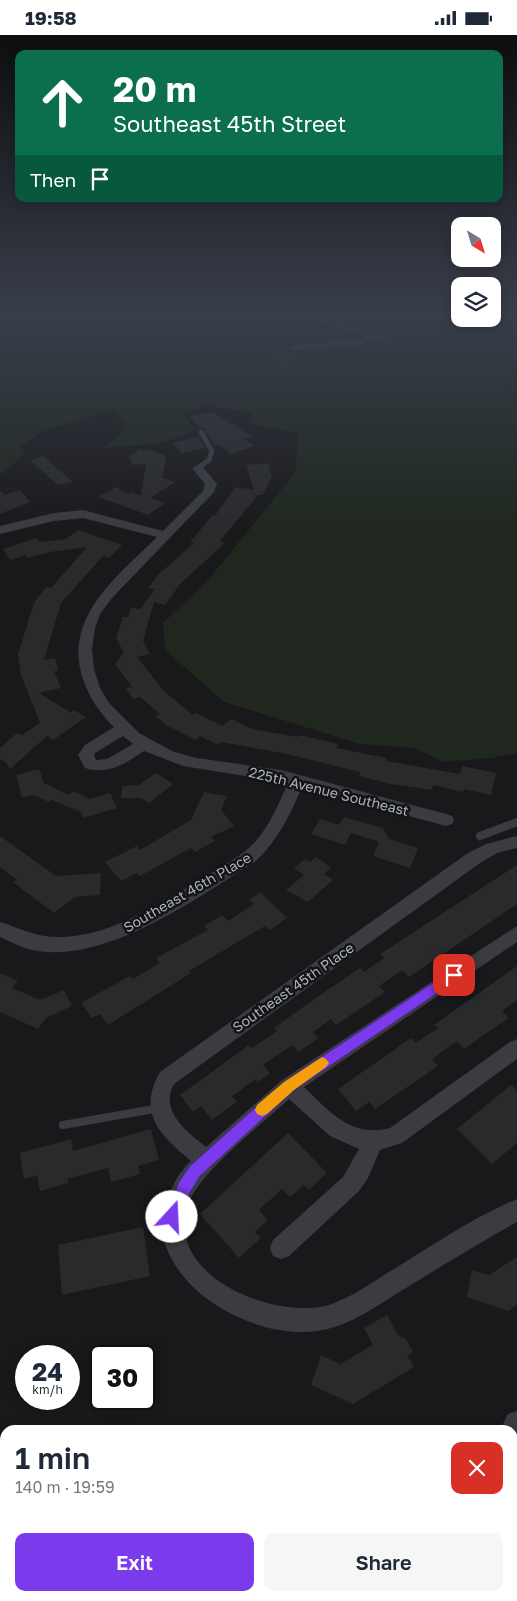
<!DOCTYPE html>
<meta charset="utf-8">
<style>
body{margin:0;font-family:"Golos Text",sans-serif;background:#f6f6f7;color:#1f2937;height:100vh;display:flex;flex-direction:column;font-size:19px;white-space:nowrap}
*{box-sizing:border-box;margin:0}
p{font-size:16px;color:#747a83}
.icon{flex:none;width:28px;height:28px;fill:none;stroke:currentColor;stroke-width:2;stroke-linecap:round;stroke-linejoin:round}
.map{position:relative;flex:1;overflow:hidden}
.sheet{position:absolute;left:0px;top:1390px;width:518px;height:176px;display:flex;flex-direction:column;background:#fff;border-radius:15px 15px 0 0;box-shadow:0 2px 12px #0003}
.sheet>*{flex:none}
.banner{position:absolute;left:15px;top:15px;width:488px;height:152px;border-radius:10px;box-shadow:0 2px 12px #0003;background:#0b6e4f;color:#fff;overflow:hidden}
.needle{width:32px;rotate:142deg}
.buttons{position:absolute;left:451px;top:182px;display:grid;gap:10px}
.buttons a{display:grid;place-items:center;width:50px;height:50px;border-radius:10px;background:#fff;box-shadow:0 2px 12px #0003;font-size:25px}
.speed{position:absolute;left:15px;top:1310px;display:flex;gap:10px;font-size:25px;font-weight:700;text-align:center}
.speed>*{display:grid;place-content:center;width:65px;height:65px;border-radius:50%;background:#fff;box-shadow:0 2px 12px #0003;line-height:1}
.speed small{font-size:12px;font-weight:400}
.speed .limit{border:2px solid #111;border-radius:8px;background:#fff;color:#111}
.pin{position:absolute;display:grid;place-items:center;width:42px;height:42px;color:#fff;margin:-21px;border-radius:10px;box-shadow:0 2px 8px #0006}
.me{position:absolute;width:55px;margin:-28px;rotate:20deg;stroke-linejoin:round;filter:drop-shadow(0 0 4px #0008)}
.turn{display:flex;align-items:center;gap:18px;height:105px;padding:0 15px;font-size:22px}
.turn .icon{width:65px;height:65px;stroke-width:2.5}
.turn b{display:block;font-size:35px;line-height:42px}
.then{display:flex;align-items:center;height:48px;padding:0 15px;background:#0003;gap:10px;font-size:19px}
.round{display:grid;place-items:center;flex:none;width:52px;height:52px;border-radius:10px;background:#f6f6f7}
.overview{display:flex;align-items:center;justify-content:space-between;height:85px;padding:0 15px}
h1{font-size:30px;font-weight:600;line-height:38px}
.cta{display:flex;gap:10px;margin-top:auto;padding:10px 15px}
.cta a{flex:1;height:58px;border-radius:10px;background:#7c3aed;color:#fff;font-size:20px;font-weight:600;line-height:58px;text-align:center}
.cta a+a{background:#f6f6f7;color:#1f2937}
.status{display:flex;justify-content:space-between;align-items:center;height:35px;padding:0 25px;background:#fff;direction:ltr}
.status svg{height:14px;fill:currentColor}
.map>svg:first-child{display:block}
.green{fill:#1f271f}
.building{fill:#292a2c}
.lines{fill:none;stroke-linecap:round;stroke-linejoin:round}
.service-far1{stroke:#3a3c41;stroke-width:5}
.service{stroke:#3a3c41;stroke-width:8}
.minor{fill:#3a3c41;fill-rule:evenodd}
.route{fill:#7c3aed;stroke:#51269a}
.slow{fill:#f59e0b}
.labels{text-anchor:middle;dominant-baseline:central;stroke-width:5;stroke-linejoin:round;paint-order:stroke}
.street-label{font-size:14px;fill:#abb3bb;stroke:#141417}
</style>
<div class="status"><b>19:58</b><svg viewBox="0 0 49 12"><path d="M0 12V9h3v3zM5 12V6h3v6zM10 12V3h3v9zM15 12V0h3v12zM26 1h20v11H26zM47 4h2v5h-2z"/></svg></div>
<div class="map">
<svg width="517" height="1566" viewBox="0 0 517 1566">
<rect width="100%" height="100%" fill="#19191b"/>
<path class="green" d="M0,279H460V284H492L493,279H517V718L493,723L444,727L414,713L360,709L224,667L165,615L163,588L209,544L295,438L299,398L251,389L253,377L201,371L182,378L194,393C172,412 132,410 104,413L126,393L113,374L41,397L20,412L26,419L0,439Z"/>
<path class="building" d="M280,316L294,317L287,332L273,330Z
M212,377L252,401L244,404L254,411L231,419L218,409L214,410L204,394L199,393L190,381Z
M199,402L205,413L182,418L172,408Z
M140,414L144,416L147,414L166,421L163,443L175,447L150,463L165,468L148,480L98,462L116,452L128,459L131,457L141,461L146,429L132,430L129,421Z
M43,421L73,447L58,450L30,425Z
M268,428L272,441L263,460H258L220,506L225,508L180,549L165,570L154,567L143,606L150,619L137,622L164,656L193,680L196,678L223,691L231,684L252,694L298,702L299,700L338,709L336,713L387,723L386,726L460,739L462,731L496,738L491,760L464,754L463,757L433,750L432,755L391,749L359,741L360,737L287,719L221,707L218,710L200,701L196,705L166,690L155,681L160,679L140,662L133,664L126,653L132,652L115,629L124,618L116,603L123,582H128L131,573L140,574L155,554L148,553L158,540L194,508L190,507L213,480L215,481L235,452L254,455L246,430Z
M20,455L30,467L0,479V456L4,460Z
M78,495L122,510L109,523L103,521L61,568L44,625L55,623L58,636H54L61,653L39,658L71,678L74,675L86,682L53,705L47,701L10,734L5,727L0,724V713L17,698L22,700L40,688L21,640L18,619L34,568L46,552L51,553L87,512L50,517L27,523L26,520L10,525L3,514L37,503L40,507L66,504Z
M39,734L44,748L69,760L73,756L90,764L110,758L117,773L83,783L81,777L52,765L49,767L33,760L22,763L16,740Z
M156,738L173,749L149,768L141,763H121L122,751L139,750Z
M204,757L227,761L221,775L234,791L211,802L215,806L195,817L191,813L140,841L137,838L121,846L105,827L137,811L140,815L191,785Z
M344,782L383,793L389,804L418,813L410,833L373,821L379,807L351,798L345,810L311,799L320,784L339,790Z
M0,801L56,841L101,838L100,860L75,862L54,878L13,847L17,845L0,832Z
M316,822L331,832L324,839L333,845L308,867L286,855L304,840L294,833L305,824L310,827Z
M517,830V869L409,942L402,935L379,951L385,957L336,990L331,984L313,997L318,1003L299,1017L292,1010L263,1030L270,1038L258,1047L256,1044L232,1061L237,1067L212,1085L201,1071L193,1077L180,1060L249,1010L252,1013L277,996L274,993L310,967L360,933L364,937L384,923L380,919Z
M260,857L287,883L270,895L265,891L189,936L191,938L108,990L100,979L92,983L81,968L130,941L133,944L160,928L156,923L208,895L204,891L222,880L228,886L254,869L249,865Z
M517,931V965L502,976L509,983L491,995L464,1014L457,1006L432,1024L438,1031L375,1074L369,1067L356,1076L338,1054L411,1003L416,1008L438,993L434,990Z
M0,938L18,946L12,953L40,965L64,955L72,971L46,983L38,994L0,977Z
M511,1050L517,1055V1108L492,1129L457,1094Z
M151,1094L159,1125L138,1131L140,1139L111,1147L108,1133L68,1144V1148L40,1156L37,1140L24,1144L20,1118L71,1104L73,1116Z
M288,1098L327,1138L309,1155L304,1150L290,1162L282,1154L259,1175L268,1185L255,1197L261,1203L239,1223L200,1179Z
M143,1192L150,1241L62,1260L58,1210Z
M517,1222V1269L508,1276L467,1262L472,1235L489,1240Z
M387,1280L398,1300L406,1304L413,1317L407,1320L414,1332L353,1369L311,1350L321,1320L340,1329L373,1310L364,1293Z"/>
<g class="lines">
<path class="service-far1" d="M293,313L360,307L370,300
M198,433L209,425L212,416L201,397"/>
<path class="service" d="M480,801L517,787
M63,1090L160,1073"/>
<path class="minor" d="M278,279C301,278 373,291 389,305L384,308L342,293Z
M198,430L202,431L217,449L214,457L112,563L100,579L95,593L92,614L94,634L100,653L109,668L139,698L174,717L197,723L281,735L446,779L452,781L454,785L452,789L446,791L302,752C290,780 278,805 256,826C197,863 101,933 28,914C19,911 9,906 0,902V887C22,894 38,903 62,902C116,900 166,865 211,838C225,829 240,822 252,810C269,793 278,770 288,748L183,731L144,716C125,729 108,740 85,733L78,720L85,710L114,692C100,679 89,662 83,644C62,582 118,541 157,502L83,483L54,486L0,499V491L54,478L83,475L163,496L203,456L205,449L192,433ZM123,701L133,709L107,724L96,725L94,720L95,718Z
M517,801V813L497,818L480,828L174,1049C159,1076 187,1097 206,1112L282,1045L517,891V907L304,1052C330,1077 351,1103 390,1093L510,1007L517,1004V1024L402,1108L380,1115L368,1143L359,1156L289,1221L281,1224L273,1221L270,1213L273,1205L343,1142L359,1114L330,1101L289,1064C261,1090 199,1137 188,1170C163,1240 274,1286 329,1270C350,1263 370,1249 389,1237C430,1212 472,1183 517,1164V1187C479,1208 443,1230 406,1253C379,1269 351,1291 318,1296C288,1300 257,1292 230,1278C202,1264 178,1242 166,1212C155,1187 171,1143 191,1126C159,1099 137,1078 160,1037L468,818L486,809Z
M517,1376V1406L512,1408V1395H500L508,1379Z
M512,1482L517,1484V1511L512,1509Z
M430,1561H458L457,1566H429Z"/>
</g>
<linearGradient id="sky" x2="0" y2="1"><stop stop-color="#0e0e0f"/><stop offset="0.56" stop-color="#383e4a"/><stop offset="1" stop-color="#383e4a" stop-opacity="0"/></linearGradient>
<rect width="517" height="498" fill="url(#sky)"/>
<path class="route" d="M454,934L460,940L458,944L294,1055L200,1141L190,1157L178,1187L172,1189L167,1187L165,1182L179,1147L190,1131L284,1047Z"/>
<path class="slow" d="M322,1022L326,1024L329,1028L326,1032L294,1055L267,1079L262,1081L257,1079L255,1075L257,1070L284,1047Z"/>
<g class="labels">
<g class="street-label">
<text transform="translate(329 756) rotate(14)">225th Avenue Southeast</text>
<text transform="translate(187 857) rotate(-30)">Southeast 46th Place</text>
<text transform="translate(293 952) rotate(-35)">Southeast 45th Place</text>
</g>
</g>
</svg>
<div class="buttons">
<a><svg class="needle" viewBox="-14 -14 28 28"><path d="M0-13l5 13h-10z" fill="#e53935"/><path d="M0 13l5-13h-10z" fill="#747a83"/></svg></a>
<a><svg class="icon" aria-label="layers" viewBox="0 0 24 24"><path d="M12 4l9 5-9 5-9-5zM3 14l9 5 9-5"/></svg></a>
</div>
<div class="speed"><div>24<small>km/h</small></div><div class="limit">30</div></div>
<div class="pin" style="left:454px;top:940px;background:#d93025"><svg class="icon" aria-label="arrive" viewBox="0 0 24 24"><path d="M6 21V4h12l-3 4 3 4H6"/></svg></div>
<svg class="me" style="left:172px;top:1182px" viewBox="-20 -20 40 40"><circle r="19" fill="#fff"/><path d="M0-13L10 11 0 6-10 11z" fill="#7c3aed"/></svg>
<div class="banner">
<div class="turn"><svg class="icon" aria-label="ahead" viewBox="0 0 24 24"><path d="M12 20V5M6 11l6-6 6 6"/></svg><div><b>20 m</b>Southeast 45th Street</div></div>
<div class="then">Then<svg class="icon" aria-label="arrive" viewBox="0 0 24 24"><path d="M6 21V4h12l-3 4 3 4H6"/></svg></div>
</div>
<section class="sheet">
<div class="overview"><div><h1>1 min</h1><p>140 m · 19:59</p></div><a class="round" style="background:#d93025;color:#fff"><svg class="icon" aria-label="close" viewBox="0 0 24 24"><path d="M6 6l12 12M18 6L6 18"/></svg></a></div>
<div class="cta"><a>Exit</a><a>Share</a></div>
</section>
</div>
